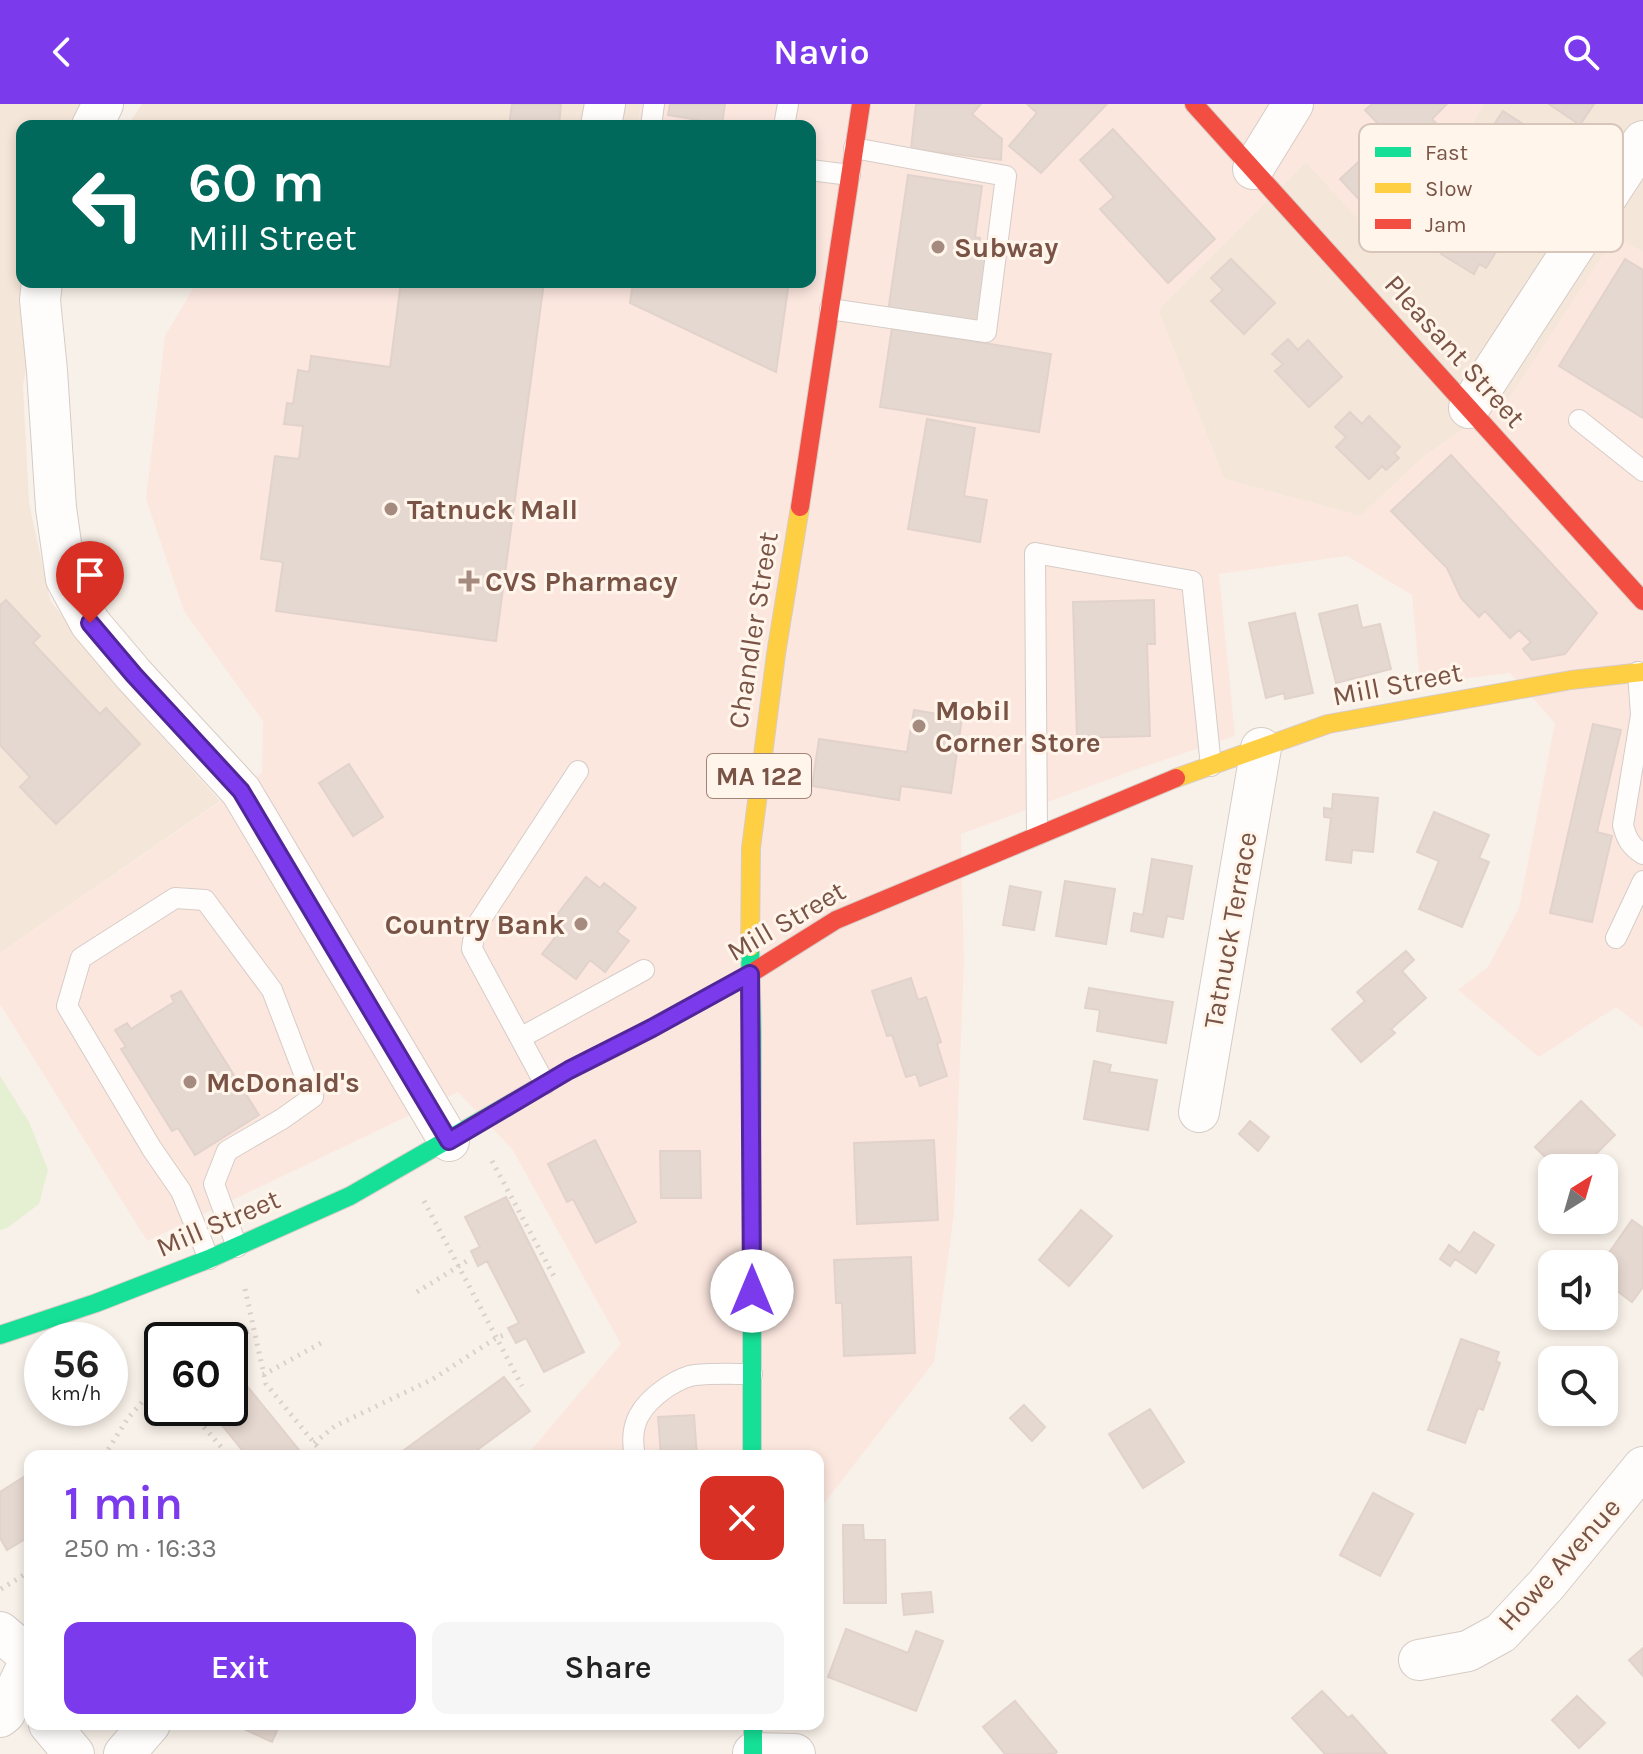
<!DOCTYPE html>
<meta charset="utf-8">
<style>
body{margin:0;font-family:Karla,sans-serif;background:#f6f6f6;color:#222;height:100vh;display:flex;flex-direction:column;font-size:30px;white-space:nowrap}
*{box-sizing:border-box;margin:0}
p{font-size:26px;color:#767676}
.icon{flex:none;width:44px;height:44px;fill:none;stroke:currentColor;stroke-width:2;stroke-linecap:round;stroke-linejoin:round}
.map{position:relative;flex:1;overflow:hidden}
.panel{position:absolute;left:24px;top:1346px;width:800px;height:280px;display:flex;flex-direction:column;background:#fff;border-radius:16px;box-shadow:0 4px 12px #0003}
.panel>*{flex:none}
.banner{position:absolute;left:16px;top:16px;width:800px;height:168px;border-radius:16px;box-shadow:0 4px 12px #0003;background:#00695c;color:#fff;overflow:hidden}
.needle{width:52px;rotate:37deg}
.controls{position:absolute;left:1538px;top:1050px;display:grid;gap:16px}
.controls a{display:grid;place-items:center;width:80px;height:80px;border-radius:16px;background:#fff;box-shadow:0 4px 12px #0003;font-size:40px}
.speed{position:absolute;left:24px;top:1218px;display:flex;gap:16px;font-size:40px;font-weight:700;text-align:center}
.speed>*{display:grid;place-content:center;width:104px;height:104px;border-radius:50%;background:#fff;box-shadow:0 4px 12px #0003;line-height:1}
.speed small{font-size:20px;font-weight:400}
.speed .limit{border:4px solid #111;border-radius:12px;background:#fff;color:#111}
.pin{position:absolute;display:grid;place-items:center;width:68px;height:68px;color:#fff;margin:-82px -34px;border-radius:50% 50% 50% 0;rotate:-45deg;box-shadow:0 0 8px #0007}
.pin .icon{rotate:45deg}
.me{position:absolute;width:88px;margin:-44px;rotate:0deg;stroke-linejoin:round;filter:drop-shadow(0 0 6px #0008)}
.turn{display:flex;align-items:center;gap:28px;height:168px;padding:0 40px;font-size:36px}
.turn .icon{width:104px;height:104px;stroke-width:2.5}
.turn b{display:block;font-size:56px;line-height:68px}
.round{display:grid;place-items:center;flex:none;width:84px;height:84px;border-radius:16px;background:#f6f6f6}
.head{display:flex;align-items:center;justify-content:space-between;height:136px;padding:0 40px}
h1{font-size:48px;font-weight:600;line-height:60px;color:#7c3aed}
.cta{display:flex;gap:16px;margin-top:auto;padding:16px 40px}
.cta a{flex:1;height:92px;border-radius:16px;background:#7c3aed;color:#fff;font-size:32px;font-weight:600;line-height:92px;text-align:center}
.cta a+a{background:#f6f6f6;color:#222}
header{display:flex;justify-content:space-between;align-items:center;height:104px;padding:0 40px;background:#7c3aed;color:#fff;font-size:36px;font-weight:600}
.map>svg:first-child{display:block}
.residential{fill:#f4e6d8}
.commercial{fill:#fce7df}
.green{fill:#e5efd2}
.building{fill:#e5d8d0;stroke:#e1d3cb;stroke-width:2}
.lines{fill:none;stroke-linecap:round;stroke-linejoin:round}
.lane-casing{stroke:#d6ccc6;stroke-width:22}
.street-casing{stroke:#d6ccc6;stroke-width:42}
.fast-casing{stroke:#d7ccc6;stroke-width:20}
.slow-casing{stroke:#d7ccc6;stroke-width:20}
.jam-casing{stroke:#d7ccc6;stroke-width:20}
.path{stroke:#dbd0cb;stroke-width:5;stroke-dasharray:2 6;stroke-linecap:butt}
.lane{stroke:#fefdfc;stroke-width:20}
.street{stroke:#fefdfc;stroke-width:40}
.fast{stroke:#16e098;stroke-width:18}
.slow{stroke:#ffcf43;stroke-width:18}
.jam{stroke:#f24e42;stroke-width:18}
.route-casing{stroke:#51269a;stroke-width:20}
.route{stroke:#7c3aed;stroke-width:14}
.poi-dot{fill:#a58b7f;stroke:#fff5eb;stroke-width:3}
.labels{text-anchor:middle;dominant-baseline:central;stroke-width:6;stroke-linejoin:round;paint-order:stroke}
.shield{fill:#fff5eb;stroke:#a18478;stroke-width:2}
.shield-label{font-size:26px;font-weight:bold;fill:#795446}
.poi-label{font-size:28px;font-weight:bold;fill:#795446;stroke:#fff5eb;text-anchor:start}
.street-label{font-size:28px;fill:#795446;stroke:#fff5eb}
.key{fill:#fff5eb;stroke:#d7c5ba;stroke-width:2}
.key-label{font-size:22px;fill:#795446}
</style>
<header><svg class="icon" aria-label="back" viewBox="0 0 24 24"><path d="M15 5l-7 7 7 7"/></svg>Navio<svg class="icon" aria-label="search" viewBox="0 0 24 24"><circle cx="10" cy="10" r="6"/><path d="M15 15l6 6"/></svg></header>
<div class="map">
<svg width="1643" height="1650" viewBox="0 0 1643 1650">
<rect width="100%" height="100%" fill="#f8f1e9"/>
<path class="residential" d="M0,0H85L71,22H22V178H39L23,282L29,399L50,496L113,579L220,697L0,849Z
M142,0H641L638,22H140L130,18Z
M1484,0H1643V148L1615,133L1511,292L1422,354L1361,412L1224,375L1158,206L1306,58L1391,149Z"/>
<path class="commercial" d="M641,0H1484L1391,150L1306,58L1158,206L1224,375L1361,412L1422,354L1511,292L1615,132L1643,148V924L1616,903L1539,953L1458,886L1488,863L1519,804L1555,619L1510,569L1420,580L1412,491L1347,452L1219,470L1235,632L1134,666L961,730L964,858L954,1109L934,1258L818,1407V1352H526L621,1240L512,1045L458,988L147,1137L0,900V849L262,669L263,617L184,507L146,395L165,232L197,178H810V22H638Z"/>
<path class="green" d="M0,972L29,1018L48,1066L39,1100L7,1124L0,1126Z"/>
<path class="building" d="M512,0H561L559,22H509Z
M670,0H725L722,20L668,11Z
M916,0H981L972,10L1002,35L1001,56L911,45Z
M1027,0H1107L1041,69L1009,42L1037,9Z
M1372,0H1447L1432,15L1449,32L1418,62L1365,6Z
M1549,0H1594L1580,21Z
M1503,7L1532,26L1515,51L1487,31Z
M1113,25L1215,135L1168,179L1100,105L1114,93L1080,56Z
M1368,49L1395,79L1367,104L1340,75Z
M1487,62L1532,89L1486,164L1479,160L1474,170L1441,150L1449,138L1443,135Z
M908,71L982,82L975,133L980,134L978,151L988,153L979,222L888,208Z
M1231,155L1275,199L1244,230L1211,197L1223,186L1211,174Z
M1625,155L1643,166V314L1559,262Z
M401,178H544L496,537L276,507L283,458L261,455L275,352L299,355L303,322L284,320L287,299L293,300L298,266L309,268L311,252L390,263Z
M633,178H789L776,268L630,199Z
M892,224L1051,250L1039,328L880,303Z
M1288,235L1298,246L1308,236L1342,273L1309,303L1275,267L1283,260L1272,250Z
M1350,308L1362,320L1369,312L1400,343L1394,349L1399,354L1386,366L1382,362L1369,375L1336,343L1346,333L1335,323Z
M927,315L975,324L964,392L987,396L980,438L908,425Z
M1451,351L1597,509L1565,550L1532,556L1523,545L1531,538L1519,526L1510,534L1485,507L1479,513L1461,494L1447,464L1391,407Z
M6,496L40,532L33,539L100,610L106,604L140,640L56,720L20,683L30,673L0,641V501Z
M1154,496L1155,540H1147L1150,632L1077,634L1073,498Z
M1357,501L1362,524L1380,520L1391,565L1336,579L1319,510Z
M1295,509L1313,589L1285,595L1284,589L1266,594L1249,519Z
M914,606L962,614L951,689L901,682L899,696L812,682L819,635L907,648Z
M1593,620L1621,626L1597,728L1612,732L1592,818L1550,809Z
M349,660L383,713L353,732L319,679Z
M1333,690L1378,694L1373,748L1352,746L1351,759L1326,756L1331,714L1324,713V704L1332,705Z
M1434,708L1489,731L1479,754L1489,758L1462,823L1419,805L1439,757L1417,748Z
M1152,755L1192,762L1183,815L1167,812L1163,833L1131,827L1134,809L1143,811Z
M586,773L600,784L604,779L636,804L617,828L629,837L605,868L590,856L576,875L542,850L560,827L550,820Z
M1065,777L1115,785L1106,840L1056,832Z
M1010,782L1041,788L1034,826L1003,821Z
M1406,847L1414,856L1402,867L1426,894L1391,925L1395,929L1361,958L1332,925L1365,897L1357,888Z
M911,874L918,896L926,893L941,938L937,940L947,972L920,982L916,970L906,973L892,931L887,932L872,887Z
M1089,884L1173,898L1166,939L1097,927L1100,906L1085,904Z
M181,887L259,1011L195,1051L178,1024L172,1027L121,945L126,943L115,926L127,919L131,925L174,898L171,892Z
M1094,957L1111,961L1109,968L1157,976L1148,1026L1084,1015Z
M1581,997L1615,1031L1582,1064H1556L1535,1043Z
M1250,1017L1269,1033L1258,1047L1239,1030Z
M595,1036L636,1118L596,1139L573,1095L567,1098L548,1060Z
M934,1036L938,1116L857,1120L854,1039Z
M660,1047H700L701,1094H661Z
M506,1093L584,1248L544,1268L526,1234L516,1239L508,1224L519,1219L487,1157L478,1162L471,1147L480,1143L465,1113Z
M1081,1106L1112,1132L1069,1182L1039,1156Z
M1632,1116L1643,1124V1183L1632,1198L1604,1177V1160H1601Z
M1474,1128L1494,1141L1476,1169L1455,1155L1450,1162L1440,1155L1449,1141L1460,1149Z
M911,1153L915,1249L844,1252L842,1199H836L834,1156Z
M1461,1235L1499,1248L1496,1257L1500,1259L1483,1306L1478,1304L1465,1339L1428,1326Z
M230,1261L304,1352H247L208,1304H230Z
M504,1273L530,1307L469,1352H396Z
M1024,1301L1045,1323L1032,1337L1010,1314Z
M1150,1305L1184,1358L1143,1384L1109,1330Z
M694,1311L697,1352H661L658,1313Z
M30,1369V1432L7,1446L0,1434V1388Z
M1373,1389L1413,1410L1380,1472L1340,1451Z
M843,1421H863L864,1436H885L886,1499H844Z
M931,1488L933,1508L904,1511L902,1490Z
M846,1525L908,1549L916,1527L943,1537L916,1607L828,1573Z
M1643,1544V1572L1629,1556Z
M1322,1587L1348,1614L1352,1611L1386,1649L1325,1650L1292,1614Z
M1577,1592L1605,1619L1579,1644L1552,1616Z
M1015,1597L1057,1648L1054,1650H1005L983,1623Z
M233,1620H280L272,1638Z"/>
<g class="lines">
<defs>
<path id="lane" d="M651,22L654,0
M784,22L788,0
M810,66L850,71
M830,205L986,228L1006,72L854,44
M1579,316L1643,367
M1638,568L1641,611L1623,721C1626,734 1631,743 1643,750
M1037,731L1035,449L1192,477L1211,662
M1616,834L1643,777
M520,934L644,866
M545,980L472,845L475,824L578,667
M209,1155L181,1087L152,1045L67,902L81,854L175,794L205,796L272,886L313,993L282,1015L227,1047L214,1080L237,1143
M635,1352C628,1320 641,1301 667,1283C675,1278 685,1272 695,1271C714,1269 734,1270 752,1270"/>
<path id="street" d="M92,22L103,0
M601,22L605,0
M1253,65L1293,0
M42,178L40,196L47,267L56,404L66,475L90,519L134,571L241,687L449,1037
M1469,304L1643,37
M1199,1008L1261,644
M0,1528L30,1553
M1419,1556L1468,1547L1501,1529L1546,1481L1643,1363
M0,1613L5,1609L30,1556
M49,1620L74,1650
M753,1649L795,1650
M124,1650L150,1620"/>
<path id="fast" d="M750,843L752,930V1352
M0,1231L96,1199L209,1155L350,1092L569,966L631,935
M753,1620V1650"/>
<path id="slow" d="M1176,674L1328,620L1571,576L1643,568
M750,843L751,744L776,550L800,403"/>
<path id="jam" d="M1194,0L1643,497
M800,403L861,0
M631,935L750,870L836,816L1176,674"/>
</defs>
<use href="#lane" class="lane-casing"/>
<use href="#street" class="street-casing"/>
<use href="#fast" class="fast-casing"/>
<use href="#slow" class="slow-casing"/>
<use href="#jam" class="jam-casing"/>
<path class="path" d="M492,1057L556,1176
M424,1097L522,1282
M245,1185L266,1280L325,1352
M417,1188L467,1157
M216,1236L254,1226
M263,1271L321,1239
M204,1323L229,1352
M314,1339L335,1322L433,1275L496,1234L504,1231
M104,1352L128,1314L162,1276
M1,1485L30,1467"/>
<use href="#lane" class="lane"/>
<use href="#street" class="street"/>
<use href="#fast" class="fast"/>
<use href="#slow" class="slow"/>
<use href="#jam" class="jam"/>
</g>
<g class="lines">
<defs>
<path id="route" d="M90,519L134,571L241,687L449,1037L569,966L652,924L750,870L752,1187"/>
</defs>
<use href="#route" class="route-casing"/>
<use href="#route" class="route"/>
</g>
<g class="poi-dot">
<circle cx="938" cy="143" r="8"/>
<circle cx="391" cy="405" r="8"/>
<path d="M465 465h8v8h8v8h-8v8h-8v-8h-8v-8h8z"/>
<circle cx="919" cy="622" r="8"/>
<circle cx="581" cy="820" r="8"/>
<circle cx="190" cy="978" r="8"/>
</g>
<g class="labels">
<rect class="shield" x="707" y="650" width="104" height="44" rx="6"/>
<g class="shield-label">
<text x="759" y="672">MA 122</text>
</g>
<g class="poi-label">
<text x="954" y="143">Subway</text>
<text x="407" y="405">Tatnuck Mall</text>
<text x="485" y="477">CVS Pharmacy</text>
<text x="935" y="606">Mobil<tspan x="935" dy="32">Corner Store</tspan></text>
<text x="565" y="820" text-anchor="end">Country Bank</text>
<text x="206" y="978">McDonald's</text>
</g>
<g class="street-label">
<text transform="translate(1455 247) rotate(48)">Pleasant Street</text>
<text transform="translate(753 526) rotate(-81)">Chandler Street</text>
<text transform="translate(1397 580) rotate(-11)">Mill Street</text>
<text transform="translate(786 817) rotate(-30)">Mill Street</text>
<text transform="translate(1230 826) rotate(-80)">Tatnuck Terrace</text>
<text transform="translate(218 1119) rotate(-23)">Mill Street</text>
<text transform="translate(1559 1460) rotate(-48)">Howe Avenue</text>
</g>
</g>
<rect x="1359" y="20" width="264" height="128" rx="12" class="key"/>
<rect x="1375" y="43" width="36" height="10" fill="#16e098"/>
<rect x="1375" y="79" width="36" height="10" fill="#ffcf43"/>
<rect x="1375" y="115" width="36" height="10" fill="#f24e42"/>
<g class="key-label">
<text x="1425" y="56">Fast</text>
<text x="1425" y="92">Slow</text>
<text x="1425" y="128">Jam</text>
</g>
</svg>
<div class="controls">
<a><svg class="needle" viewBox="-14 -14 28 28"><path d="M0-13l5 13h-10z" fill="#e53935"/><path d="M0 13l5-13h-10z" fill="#767676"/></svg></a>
<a><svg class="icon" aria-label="sound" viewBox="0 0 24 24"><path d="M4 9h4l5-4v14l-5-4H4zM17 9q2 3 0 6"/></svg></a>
<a><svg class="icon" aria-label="search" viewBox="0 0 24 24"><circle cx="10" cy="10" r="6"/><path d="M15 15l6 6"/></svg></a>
</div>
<div class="speed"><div>56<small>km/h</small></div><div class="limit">60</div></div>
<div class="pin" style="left:90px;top:519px;background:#d93025"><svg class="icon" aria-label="arrive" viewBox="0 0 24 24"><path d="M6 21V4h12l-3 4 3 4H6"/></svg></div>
<svg class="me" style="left:752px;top:1187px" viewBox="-20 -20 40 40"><circle r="19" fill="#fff"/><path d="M0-13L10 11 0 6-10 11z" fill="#7c3aed"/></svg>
<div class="banner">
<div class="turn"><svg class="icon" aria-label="left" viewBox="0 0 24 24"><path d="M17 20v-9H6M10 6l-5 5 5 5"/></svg><div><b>60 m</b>Mill Street</div></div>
</div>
<section class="panel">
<div class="head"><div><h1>1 min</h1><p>250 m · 16:33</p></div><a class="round" style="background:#d93025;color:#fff"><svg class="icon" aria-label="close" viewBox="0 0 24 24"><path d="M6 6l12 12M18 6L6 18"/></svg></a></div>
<div class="cta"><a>Exit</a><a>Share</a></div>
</section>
</div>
